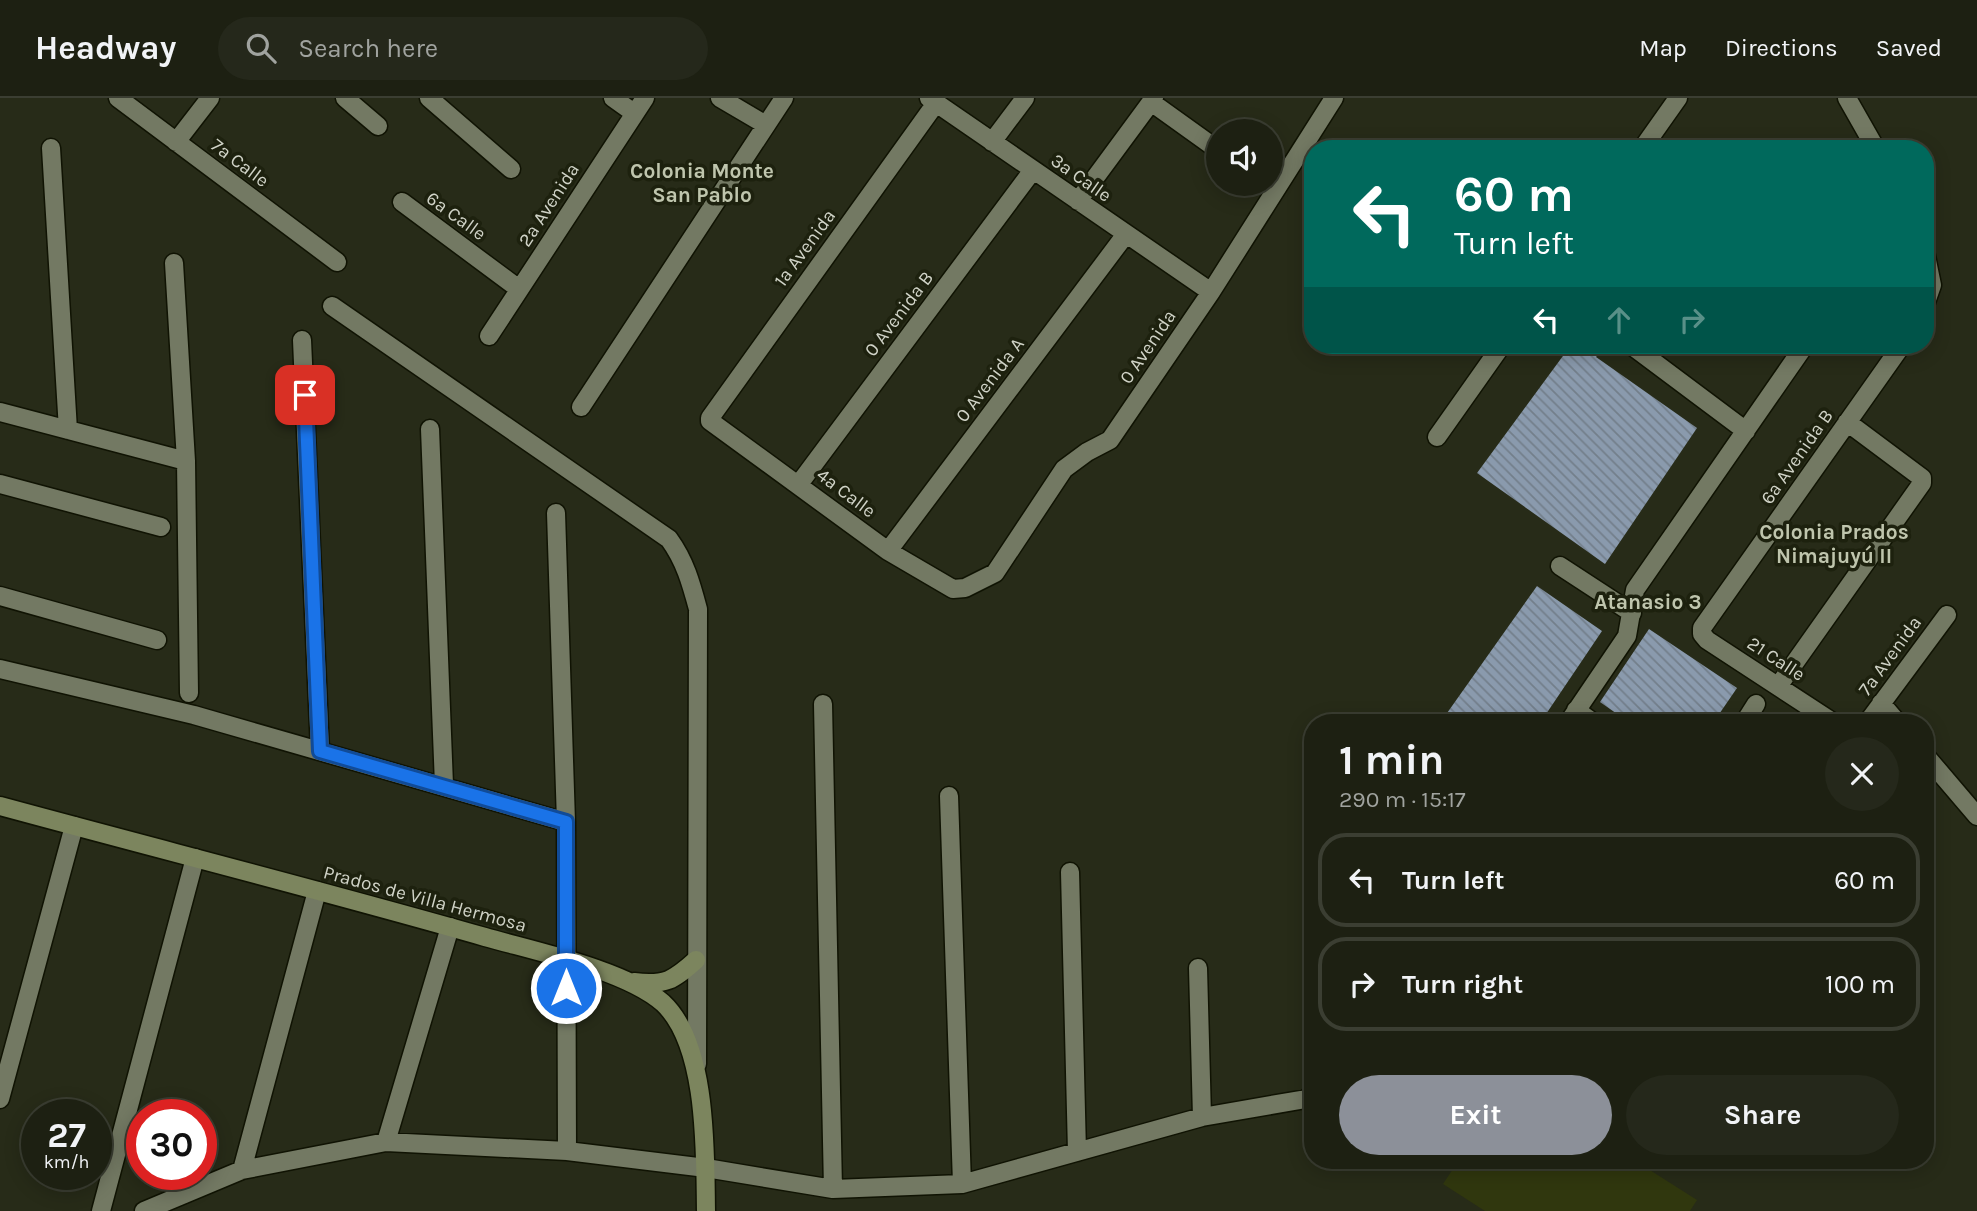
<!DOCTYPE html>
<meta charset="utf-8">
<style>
body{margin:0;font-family:Karla,sans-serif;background:#25281b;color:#f1f3f6;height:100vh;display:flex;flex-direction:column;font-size:26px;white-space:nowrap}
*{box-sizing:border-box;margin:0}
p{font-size:23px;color:#a0a39f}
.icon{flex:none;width:38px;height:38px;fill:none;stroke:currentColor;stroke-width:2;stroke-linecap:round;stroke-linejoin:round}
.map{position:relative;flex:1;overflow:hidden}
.side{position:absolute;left:1304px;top:616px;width:630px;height:455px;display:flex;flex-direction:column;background:#1d2012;border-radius:28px;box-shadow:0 4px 18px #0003,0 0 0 2px #3b3e32}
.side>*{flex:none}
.banner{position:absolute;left:1304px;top:42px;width:630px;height:214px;border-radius:28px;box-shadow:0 4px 18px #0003,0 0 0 2px #3b3e32;background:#00695c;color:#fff;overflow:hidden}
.tools{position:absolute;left:1206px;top:21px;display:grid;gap:14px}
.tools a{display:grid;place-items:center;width:77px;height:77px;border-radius:50%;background:#1d2012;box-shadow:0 4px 18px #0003,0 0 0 2px #3b3e32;font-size:35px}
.speed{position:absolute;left:21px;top:1001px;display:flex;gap:14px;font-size:35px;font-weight:700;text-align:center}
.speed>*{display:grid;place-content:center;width:91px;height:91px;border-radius:50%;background:#1d2012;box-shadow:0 4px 18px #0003,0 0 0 2px #3b3e32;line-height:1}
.speed small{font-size:18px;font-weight:400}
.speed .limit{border:10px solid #d22;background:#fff;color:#111}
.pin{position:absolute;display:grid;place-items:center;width:60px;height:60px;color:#fff;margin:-30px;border-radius:14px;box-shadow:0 4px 10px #0006}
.me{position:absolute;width:77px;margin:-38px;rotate:0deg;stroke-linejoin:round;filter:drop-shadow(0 0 5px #0008)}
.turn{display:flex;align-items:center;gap:24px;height:147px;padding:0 35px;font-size:32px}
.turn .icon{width:91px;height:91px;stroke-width:2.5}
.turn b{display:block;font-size:49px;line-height:60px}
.lanes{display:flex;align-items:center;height:66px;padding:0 35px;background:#0003;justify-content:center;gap:35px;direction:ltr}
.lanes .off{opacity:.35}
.round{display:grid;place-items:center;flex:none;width:74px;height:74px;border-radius:37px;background:#25281b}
.head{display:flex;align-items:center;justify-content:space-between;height:119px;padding:0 35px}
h1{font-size:42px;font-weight:700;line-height:52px}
.cta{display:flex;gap:14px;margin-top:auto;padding:14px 35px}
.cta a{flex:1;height:80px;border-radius:42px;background:#8c9099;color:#fff;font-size:28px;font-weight:700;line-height:80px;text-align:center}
.cta a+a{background:#25281b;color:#f1f3f6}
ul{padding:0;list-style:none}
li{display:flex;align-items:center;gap:21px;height:94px;margin:0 14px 10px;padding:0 21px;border:4px solid #3b3e32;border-radius:28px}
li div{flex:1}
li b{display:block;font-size:26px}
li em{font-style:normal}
header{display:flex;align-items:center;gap:42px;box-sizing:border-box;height:98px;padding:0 35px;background:#1d2012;border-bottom:2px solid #3b3e32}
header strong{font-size:33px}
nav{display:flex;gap:38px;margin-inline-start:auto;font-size:24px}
.search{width:490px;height:63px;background:#25281b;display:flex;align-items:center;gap:18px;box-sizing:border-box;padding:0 24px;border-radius:38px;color:#a0a39f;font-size:26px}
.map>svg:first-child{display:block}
.grass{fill:#30370e}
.building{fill:url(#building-back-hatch)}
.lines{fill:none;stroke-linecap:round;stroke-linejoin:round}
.minor-casing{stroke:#101303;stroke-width:21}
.secondary-casing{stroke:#101303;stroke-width:21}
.minor{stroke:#737963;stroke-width:18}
.secondary{stroke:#7c855e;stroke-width:18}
.route-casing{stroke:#114b97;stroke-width:18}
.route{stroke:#1a73e8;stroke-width:12}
.labels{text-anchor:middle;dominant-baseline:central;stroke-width:7;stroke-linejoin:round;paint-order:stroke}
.street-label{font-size:19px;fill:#d0d3c7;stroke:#1d210e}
.neighbourhood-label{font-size:21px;font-weight:bold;fill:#bfc5ad;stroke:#1d210e}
</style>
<header>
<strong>Headway</strong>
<div class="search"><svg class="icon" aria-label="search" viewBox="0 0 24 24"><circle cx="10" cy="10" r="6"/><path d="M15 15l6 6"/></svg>Search here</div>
<nav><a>Map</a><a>Directions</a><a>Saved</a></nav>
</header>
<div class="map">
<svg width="1977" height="1113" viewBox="0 0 1977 1113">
<defs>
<pattern id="building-back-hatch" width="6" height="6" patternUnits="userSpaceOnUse" patternTransform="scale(1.75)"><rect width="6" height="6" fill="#8a9aad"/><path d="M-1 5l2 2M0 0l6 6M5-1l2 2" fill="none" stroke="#737f8b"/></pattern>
</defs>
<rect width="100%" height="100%" fill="#272b18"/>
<path class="grass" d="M1459,1062H1634L1697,1102L1690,1113H1485L1443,1086Z"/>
<path class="building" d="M1571,247H1605L1596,259L1697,330L1605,466L1477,375Z
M1537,488L1602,533L1540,625H1440Z
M1649,531L1737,590L1713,625H1630L1600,604Z"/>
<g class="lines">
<defs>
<path id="minor" d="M118,0L337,164
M345,0L378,28
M429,0L511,71
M613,0L634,15
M720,0L766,27
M929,0L1211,194
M1847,0L1876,51
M1151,4L1218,52
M936,5L710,320V323L888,453L953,491L965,490L995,475L1064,371L1087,354L1110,342L1211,194L1334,0
M176,44L210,0
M992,44L1025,0
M51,50L68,332
M1642,51L1678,0
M1078,103L1154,0
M402,104L519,191
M1925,153L1932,187L1925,207
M174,165L186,363L189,595
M332,208L669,441C685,463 691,485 698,511L697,966
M489,238L645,0
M302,242L320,653
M1631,247L1746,333
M581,309L784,0
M0,314L186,363
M430,331L444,687
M1437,339L1502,247
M0,386L161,429
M799,386L1033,72
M556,415L566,724L567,1053
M888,453L1126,136
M1560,468L1632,515
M0,498L157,542
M0,571L194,617L566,724
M1779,587L1922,385V380L1847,324
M1881,605L1898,625
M823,606L833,1091
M1576,612L1594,625
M1568,625L1627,538L1635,492L1805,247
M1744,625L1756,606
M1834,625L1707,542L1702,536V530L1902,247
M1867,625L1947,517
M1925,657L1977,718
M949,698L962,1086
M1070,774L1077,1054
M1198,870L1202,1019
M0,1001L74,728
M386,1044L450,829
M242,1072L317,793
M101,1113L195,760
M144,1113L242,1072L386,1044L567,1053L706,1070L833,1091L962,1086L1202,1019L1306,1001L1312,996"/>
<path id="secondary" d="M0,708C162,752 324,793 485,839C534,853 626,872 663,905C708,947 705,1056 706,1113
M634,884C665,888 674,882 696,862"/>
</defs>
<use href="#minor" class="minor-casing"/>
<use href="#secondary" class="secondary-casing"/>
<use href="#minor" class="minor"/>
<use href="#secondary" class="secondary"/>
</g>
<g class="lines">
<defs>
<path id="route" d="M305,297L320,653L566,724V890"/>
</defs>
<use href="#route" class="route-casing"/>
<use href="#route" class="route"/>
</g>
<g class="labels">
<g class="street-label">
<text transform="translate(240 65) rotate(37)">7a Calle</text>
<text transform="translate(1081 80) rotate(35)">3a Calle</text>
<text transform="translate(549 107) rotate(-57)">2a Avenida</text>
<text transform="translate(456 118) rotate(36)">6a Calle</text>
<text transform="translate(805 150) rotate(-54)">1a Avenida</text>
<text transform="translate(899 216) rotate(-53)">0 Avenida B</text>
<text transform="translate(1148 249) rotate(-56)">0 Avenida</text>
<text transform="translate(990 282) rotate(-53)">0 Avenida A</text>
<text transform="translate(1797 359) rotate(-55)">6a Avenida B</text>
<text transform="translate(846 395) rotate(37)">4a Calle</text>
<text transform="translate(1890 558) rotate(-54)">7a Avenida</text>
<text transform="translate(1776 561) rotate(33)">21 Calle</text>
<text transform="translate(425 801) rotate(15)">Prados de Villa Hermosa</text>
</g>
<g class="neighbourhood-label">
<text x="702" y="73">Colonia Monte<tspan x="702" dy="24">San Pablo</tspan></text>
<text x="1834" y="434">Colonia Prados<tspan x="1834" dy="24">Nimajuyú II</tspan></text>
<text x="1648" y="504">Atanasio 3</text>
</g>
</g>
</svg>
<div class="tools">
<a><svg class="icon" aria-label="sound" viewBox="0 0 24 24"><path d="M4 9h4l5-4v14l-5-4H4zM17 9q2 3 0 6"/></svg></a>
</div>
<div class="speed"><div>27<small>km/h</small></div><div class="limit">30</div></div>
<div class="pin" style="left:305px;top:297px;background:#d93025"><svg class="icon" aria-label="arrive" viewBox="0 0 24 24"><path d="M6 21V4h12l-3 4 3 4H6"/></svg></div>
<svg class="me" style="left:566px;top:890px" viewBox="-20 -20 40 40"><circle r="17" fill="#1a73e8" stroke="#fff" stroke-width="3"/><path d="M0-11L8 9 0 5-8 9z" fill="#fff"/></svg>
<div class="banner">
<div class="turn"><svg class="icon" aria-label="left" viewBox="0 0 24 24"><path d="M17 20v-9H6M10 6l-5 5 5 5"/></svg><div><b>60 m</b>Turn left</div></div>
<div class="lanes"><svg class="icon" aria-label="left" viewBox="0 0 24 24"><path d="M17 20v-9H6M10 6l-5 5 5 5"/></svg><svg class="icon off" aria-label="ahead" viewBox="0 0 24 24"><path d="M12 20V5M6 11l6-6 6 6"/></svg><svg class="icon off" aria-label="right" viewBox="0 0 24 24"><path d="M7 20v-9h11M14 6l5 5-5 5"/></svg></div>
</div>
<section class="side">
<div class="head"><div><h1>1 min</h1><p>290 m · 15:17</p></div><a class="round"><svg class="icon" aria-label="close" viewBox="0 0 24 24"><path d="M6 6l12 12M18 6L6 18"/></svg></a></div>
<ul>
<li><svg class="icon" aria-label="left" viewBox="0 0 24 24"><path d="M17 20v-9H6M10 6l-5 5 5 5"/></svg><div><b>Turn left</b></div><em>60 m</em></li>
<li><svg class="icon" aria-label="right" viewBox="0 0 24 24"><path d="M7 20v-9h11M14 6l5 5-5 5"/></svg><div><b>Turn right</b></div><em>100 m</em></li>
</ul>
<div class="cta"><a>Exit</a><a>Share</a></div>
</section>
</div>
